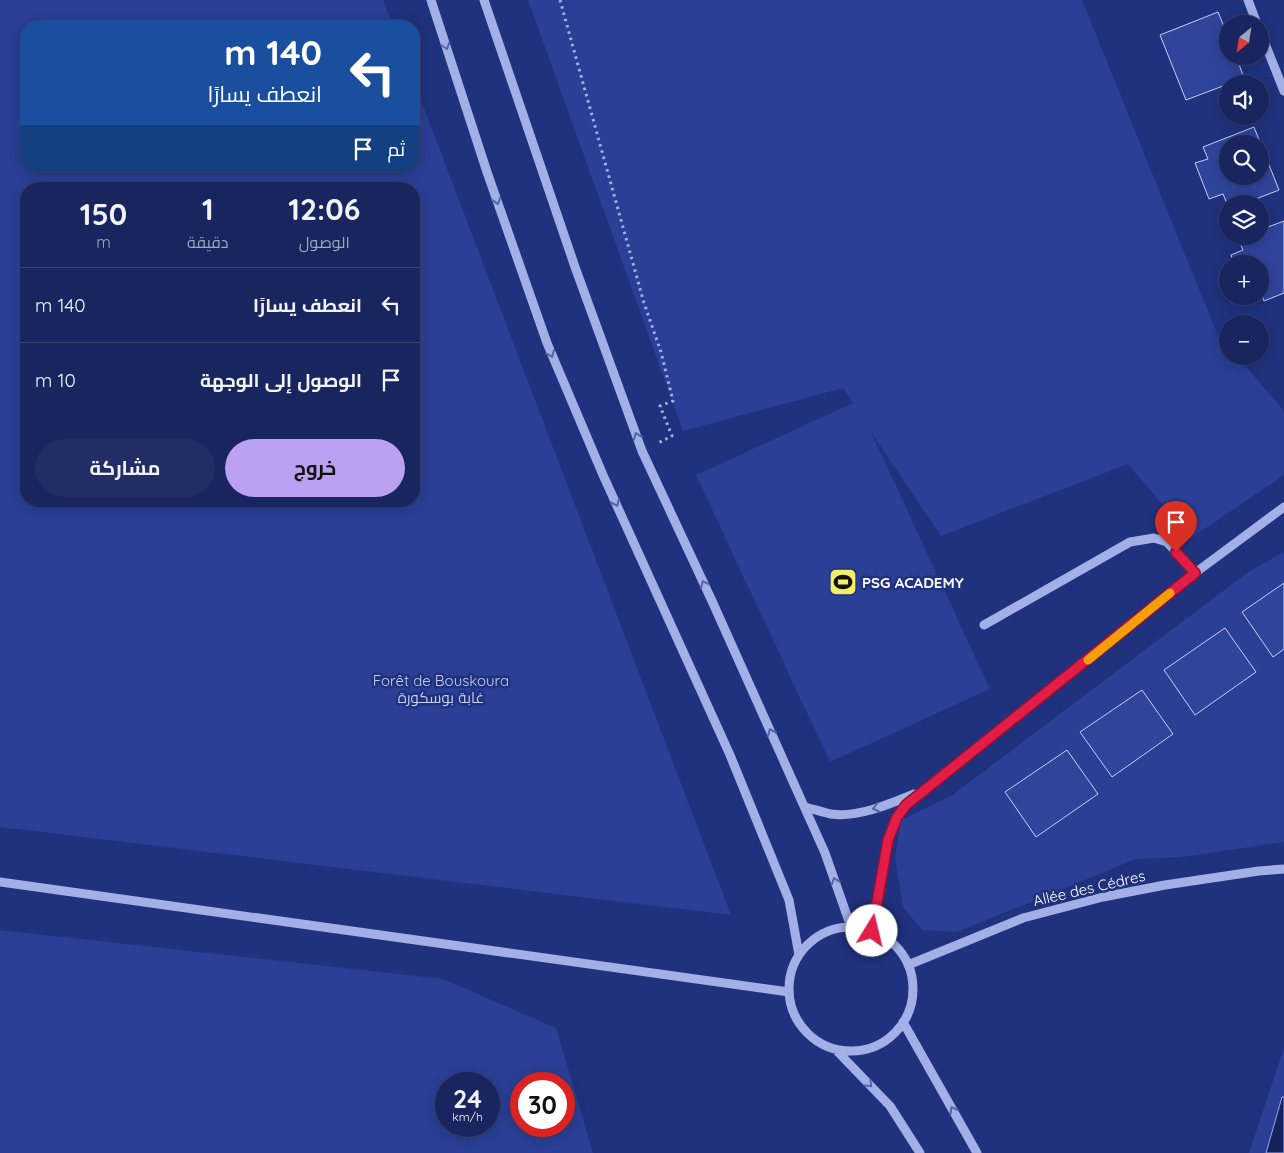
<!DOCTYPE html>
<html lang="ar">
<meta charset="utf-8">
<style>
body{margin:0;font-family:Quicksand,Cairo,sans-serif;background:#212d64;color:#f1f3f6;direction:rtl;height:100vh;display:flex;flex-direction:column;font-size:19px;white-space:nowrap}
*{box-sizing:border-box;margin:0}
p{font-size:16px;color:#9fa5bc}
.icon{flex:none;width:28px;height:28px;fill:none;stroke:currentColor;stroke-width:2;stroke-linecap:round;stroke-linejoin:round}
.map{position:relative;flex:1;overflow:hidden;direction:ltr}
.sheet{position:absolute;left:20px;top:182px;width:400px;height:325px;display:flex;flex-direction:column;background:#18255e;border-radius:20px;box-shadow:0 2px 12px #0003,0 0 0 1px #364273;direction:rtl}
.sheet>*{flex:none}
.hud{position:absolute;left:20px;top:20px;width:400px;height:152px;border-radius:20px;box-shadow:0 2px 12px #0003,0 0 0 1px #364273;direction:rtl;background:#1a4fa0;color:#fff;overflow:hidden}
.needle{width:32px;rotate:210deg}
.buttons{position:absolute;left:1219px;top:15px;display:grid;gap:10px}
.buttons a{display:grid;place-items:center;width:50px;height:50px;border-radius:50%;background:#18255e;box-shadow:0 2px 12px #0003,0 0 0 1px #364273;font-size:25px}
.speed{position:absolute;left:435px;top:1072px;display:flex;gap:10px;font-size:25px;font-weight:700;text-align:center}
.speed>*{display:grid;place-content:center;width:65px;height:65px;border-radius:50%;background:#18255e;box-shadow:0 2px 12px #0003,0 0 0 1px #364273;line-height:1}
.speed small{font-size:12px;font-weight:400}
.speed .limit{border:8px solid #d22;background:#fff;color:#111}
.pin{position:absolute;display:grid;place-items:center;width:42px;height:42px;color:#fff;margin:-51px -21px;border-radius:50% 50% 50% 0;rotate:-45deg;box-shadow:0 0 5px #0007}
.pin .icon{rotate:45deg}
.me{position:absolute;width:55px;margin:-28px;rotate:9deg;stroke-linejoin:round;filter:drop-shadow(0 0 4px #0008)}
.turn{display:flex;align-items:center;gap:18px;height:105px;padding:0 15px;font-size:22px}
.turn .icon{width:65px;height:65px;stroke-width:2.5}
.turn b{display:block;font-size:35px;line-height:42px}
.then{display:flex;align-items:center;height:48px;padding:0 15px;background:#0003;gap:10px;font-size:19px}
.eta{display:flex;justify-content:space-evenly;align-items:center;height:85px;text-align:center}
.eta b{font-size:30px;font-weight:700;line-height:35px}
.button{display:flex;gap:10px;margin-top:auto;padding:10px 15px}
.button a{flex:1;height:58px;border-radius:30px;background:#bca0f2;color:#111;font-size:20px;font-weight:700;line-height:58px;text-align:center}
.button a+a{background:#212d64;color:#f1f3f6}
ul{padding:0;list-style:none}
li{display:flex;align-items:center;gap:15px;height:75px;padding:0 15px;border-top:1px solid #364273}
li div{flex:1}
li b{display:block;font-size:19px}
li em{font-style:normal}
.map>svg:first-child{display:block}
.green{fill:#2a3f95;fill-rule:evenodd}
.water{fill:#15225c;stroke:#97a8e8}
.building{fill:#2f449a;stroke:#c7d0f5;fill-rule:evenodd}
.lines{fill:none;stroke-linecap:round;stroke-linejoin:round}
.path{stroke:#a3b0e7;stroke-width:3;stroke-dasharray:2.5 4;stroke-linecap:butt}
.minor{stroke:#a3b0e7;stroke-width:9}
.oneway{stroke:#5464a7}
.route-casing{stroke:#92132f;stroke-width:12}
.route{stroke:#e11d48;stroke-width:9}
.slow{stroke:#f59e0b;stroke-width:9}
.labels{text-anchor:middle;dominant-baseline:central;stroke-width:5;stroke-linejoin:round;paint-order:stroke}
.poi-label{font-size:15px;font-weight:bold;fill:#fff;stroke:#20317d;text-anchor:start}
.park-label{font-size:15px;fill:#c7d0f5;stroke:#20317d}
.street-label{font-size:15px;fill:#fff;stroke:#20317d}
</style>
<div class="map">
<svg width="1284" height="1153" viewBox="0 0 1284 1153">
<rect width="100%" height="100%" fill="#20317d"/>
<path class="green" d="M0,0H383L393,26H26V166H414V82L731,915L0,827ZM26,189H414V501H26Z
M528,0H1082L1216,331L1227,345L1228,356H1237L1284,411V475L1191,538L1128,464L941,536L871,432L990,689L830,762L696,475L853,403L843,388L683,431Z
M1284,552V842L1182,857L1136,859L957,932L922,930L903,907L895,857L901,820L951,796L1248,572Z
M0,930L443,979L556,1028L593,1153H0ZM446,1084H489V1126H446ZM521,1084H564V1126H521Z
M1284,1048V1153H1249Z"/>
<path class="water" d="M1282,1097H1284V1153H1266Z"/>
<path class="building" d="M1218,12L1228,36V56H1236L1244,78L1186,100L1160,35Z
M1254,127L1279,190L1243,204H1228V206L1223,194L1209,199L1195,163L1208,159L1203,147ZM1228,144H1260V176H1228Z
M1284,221V293L1264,301L1260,290V264H1234L1231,255L1243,250L1238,238L1243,236H1260V230Z
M1284,583V649L1273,657L1242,612Z
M1225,628L1256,672L1195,715L1164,670Z
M1142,690L1173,734L1112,777L1080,732Z
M1067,750L1098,794L1036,837L1005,792Z"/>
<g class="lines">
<path class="path" d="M560,0L644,303L661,352L673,401L660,406L672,436L656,444"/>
<path class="minor" d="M431,0L487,172L547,343L603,475L730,755L789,900L799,955
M484,0L575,267L642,451L712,601L825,853L851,927
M1248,0L1257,24
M1260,31L1284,91
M984,625L1130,542L1154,538L1167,542L1195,573
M805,807C813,809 822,812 831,814C857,818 890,804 914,794
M0,882L789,992
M789 989a62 62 0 1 1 124 0a62 62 0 1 1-124 0Z
M872,931L887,840L897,817L906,805L1195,573L1284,507
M908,965L1023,918L1103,897L1165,885L1259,871L1284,869
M903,1022L977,1153
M835,1049L890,1106L920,1153"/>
</g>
<defs><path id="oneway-chevron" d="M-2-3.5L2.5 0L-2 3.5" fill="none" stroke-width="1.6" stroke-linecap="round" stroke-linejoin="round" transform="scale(1.25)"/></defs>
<g class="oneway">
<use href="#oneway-chevron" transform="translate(446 46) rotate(72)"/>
<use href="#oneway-chevron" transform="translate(497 201) rotate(71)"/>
<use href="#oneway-chevron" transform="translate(551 354) rotate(67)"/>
<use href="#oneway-chevron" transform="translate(637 436) rotate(-110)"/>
<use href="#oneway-chevron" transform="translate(616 503) rotate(66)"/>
<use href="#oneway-chevron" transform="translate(704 584) rotate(-115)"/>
<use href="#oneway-chevron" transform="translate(771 732) rotate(-114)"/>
<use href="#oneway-chevron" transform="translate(876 808) rotate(166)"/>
<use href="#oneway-chevron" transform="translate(835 881) rotate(-109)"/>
<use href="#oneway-chevron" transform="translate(869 1084) rotate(46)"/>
<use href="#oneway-chevron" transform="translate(953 1110) rotate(-119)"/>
</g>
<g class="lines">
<defs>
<path id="route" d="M872,931L888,840L897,817L906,805L1195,573L1176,552"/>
</defs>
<use href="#route" class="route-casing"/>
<use href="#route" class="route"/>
<path class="slow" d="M1088,660L1170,593"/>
</g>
<defs>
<symbol id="stadium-square" viewBox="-11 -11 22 22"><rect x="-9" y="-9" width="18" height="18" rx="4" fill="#f4ef64" stroke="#20317d"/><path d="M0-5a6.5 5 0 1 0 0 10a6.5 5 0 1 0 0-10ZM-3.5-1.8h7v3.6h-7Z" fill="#111"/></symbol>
</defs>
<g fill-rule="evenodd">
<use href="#stadium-square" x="827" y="566" width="32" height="32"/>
</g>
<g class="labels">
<g class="poi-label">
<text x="862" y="582">PSG ACADEMY</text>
</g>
<g class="park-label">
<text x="441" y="680">Forêt de Bouskoura<tspan x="441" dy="17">غابة بوسكورة</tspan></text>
</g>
<g class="street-label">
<text transform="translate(1089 888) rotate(-13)">Allée des Cédres</text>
</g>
</g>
</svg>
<div class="buttons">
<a><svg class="needle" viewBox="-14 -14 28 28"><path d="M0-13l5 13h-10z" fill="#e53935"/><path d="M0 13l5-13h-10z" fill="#9fa5bc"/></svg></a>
<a><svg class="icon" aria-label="sound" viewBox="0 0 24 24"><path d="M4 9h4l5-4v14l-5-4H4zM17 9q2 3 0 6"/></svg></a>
<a><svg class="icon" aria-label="search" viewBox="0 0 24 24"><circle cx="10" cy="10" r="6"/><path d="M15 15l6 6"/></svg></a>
<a><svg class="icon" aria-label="layers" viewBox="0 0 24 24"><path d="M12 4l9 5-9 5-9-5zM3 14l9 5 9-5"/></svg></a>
<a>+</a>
<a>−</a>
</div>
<div class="speed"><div>24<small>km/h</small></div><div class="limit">30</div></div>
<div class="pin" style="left:1176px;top:552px;background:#d93025"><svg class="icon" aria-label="arrive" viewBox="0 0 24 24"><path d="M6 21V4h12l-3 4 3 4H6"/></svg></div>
<svg class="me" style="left:872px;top:931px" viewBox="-20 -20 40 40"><circle r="19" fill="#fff"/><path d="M0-13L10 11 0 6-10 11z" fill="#e11d48"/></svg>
<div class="hud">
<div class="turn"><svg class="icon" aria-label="left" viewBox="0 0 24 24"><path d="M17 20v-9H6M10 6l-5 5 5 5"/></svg><div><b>140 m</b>انعطف يسارًا</div></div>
<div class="then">ثم<svg class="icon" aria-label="arrive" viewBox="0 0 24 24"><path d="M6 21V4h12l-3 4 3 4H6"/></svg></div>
</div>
<section class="sheet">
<div class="eta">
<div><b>12:06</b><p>الوصول</p></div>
<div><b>1</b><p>دقيقة</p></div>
<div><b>150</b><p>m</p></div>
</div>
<ul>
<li><svg class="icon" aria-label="left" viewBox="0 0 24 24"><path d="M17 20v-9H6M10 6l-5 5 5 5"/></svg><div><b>انعطف يسارًا</b></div><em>140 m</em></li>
<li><svg class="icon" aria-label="arrive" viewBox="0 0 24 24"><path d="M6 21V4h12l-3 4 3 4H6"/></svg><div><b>الوصول إلى الوجهة</b></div><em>10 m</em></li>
</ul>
<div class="button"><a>خروج</a><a>مشاركة</a></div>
</section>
</div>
